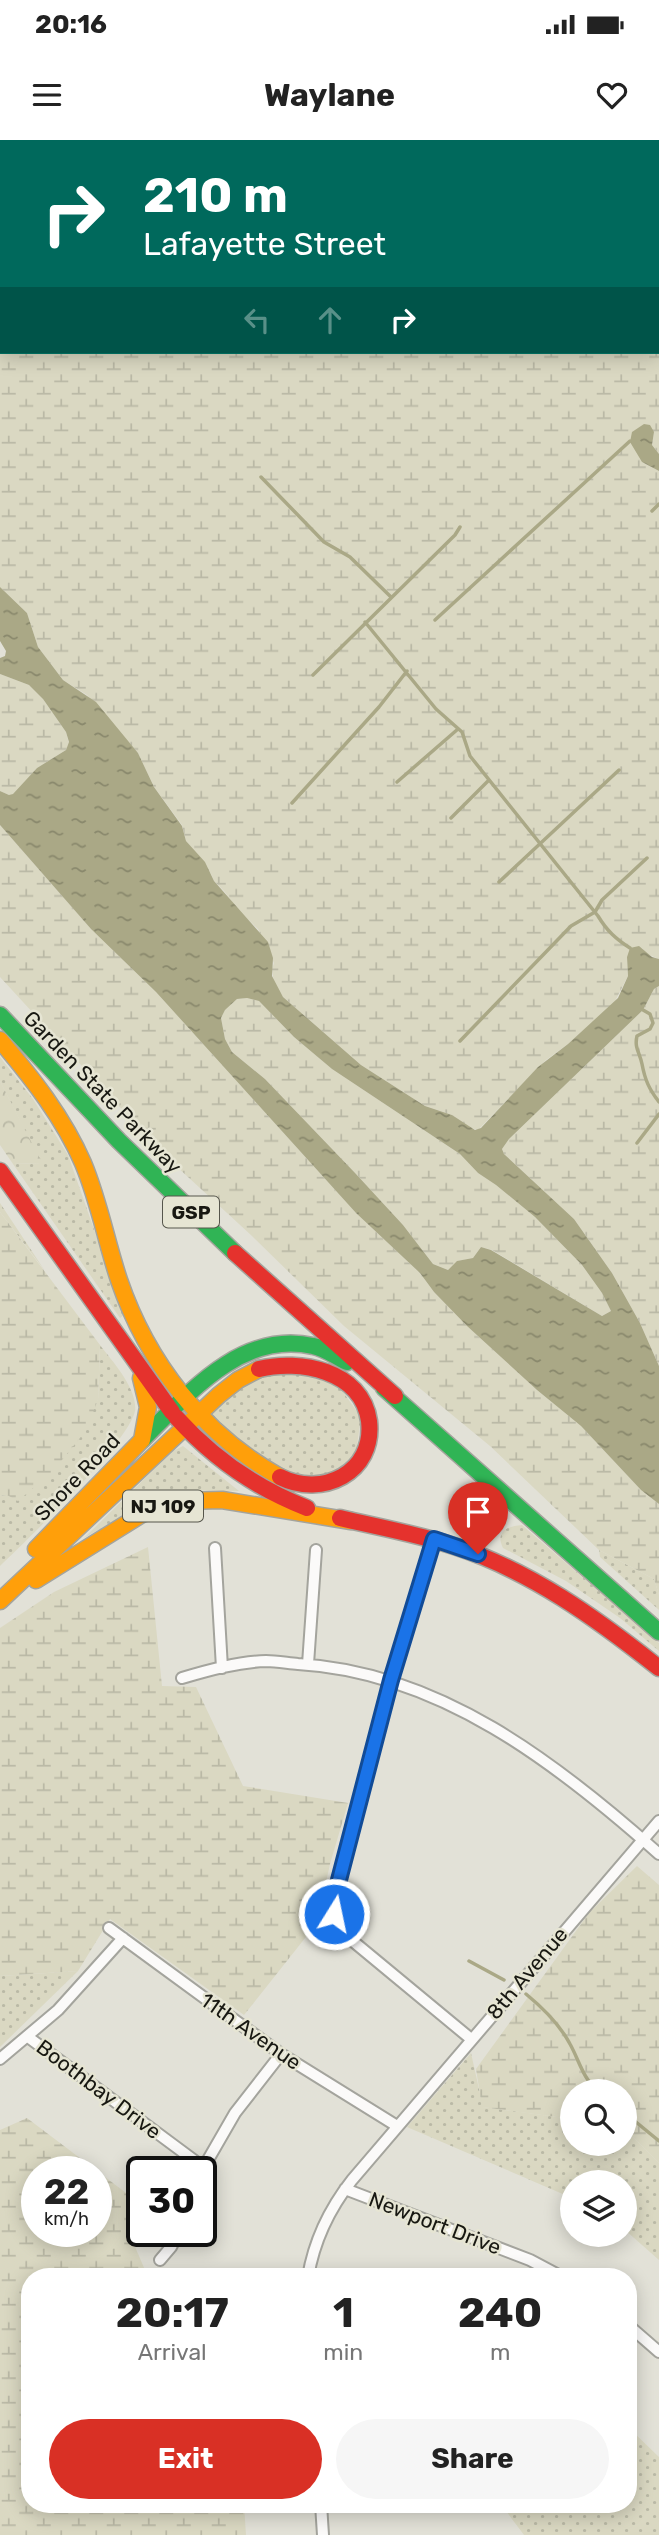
<!DOCTYPE html>
<style>
body{margin:0;font-family:Rubik,sans-serif;background:#f6f6f6;color:#222;height:100vh;display:flex;flex-direction:column;font-size:26px;white-space:nowrap}
*{box-sizing:border-box;margin:0}
p{font-size:23px;color:#767676}
.icon{flex:none;width:38px;height:38px;fill:none;stroke:currentColor;stroke-width:2;stroke-linecap:round;stroke-linejoin:round}
.map{position:relative;flex:1;overflow:hidden}
.side{position:absolute;left:21px;top:2128px;width:616px;height:245px;display:flex;flex-direction:column;background:#fff;border-radius:28px;box-shadow:0 4px 18px #0003}
.side>*{flex:none}
.guide{position:absolute;left:0px;top:0px;width:660px;height:214px;box-shadow:0 4px 18px #0003;background:#00695c;color:#fff;overflow:hidden}
.fabs{position:absolute;left:560px;top:1939px;display:grid;gap:14px}
.fabs a{display:grid;place-items:center;width:77px;height:77px;border-radius:50%;background:#fff;box-shadow:0 4px 18px #0003;font-size:35px}
.speed{position:absolute;left:21px;top:2016px;display:flex;gap:14px;font-size:35px;font-weight:700;text-align:center}
.speed>*{display:grid;place-content:center;width:91px;height:91px;border-radius:50%;background:#fff;box-shadow:0 4px 18px #0003;line-height:1}
.speed small{font-size:18px;font-weight:400}
.speed .limit{border:4px solid #111;border-radius:10px;background:#fff;color:#111}
.pin{position:absolute;display:grid;place-items:center;width:60px;height:60px;color:#fff;margin:-72px -30px;border-radius:50% 50% 50% 0;rotate:-45deg;box-shadow:0 0 7px #0007}
.pin .icon{rotate:45deg}
.me{position:absolute;width:77px;margin:-38px;rotate:10deg;stroke-linejoin:round;filter:drop-shadow(0 0 5px #0008)}
.turn{display:flex;align-items:center;gap:24px;height:147px;padding:0 28px;font-size:32px}
.turn .icon{width:91px;height:91px;stroke-width:2.5}
.turn b{display:block;font-size:49px;line-height:60px}
.lanes{display:flex;align-items:center;height:66px;padding:0 28px;background:#0003;justify-content:center;gap:35px;direction:ltr}
.lanes .off{opacity:.35}
.eta{display:flex;justify-content:space-evenly;align-items:center;height:119px;text-align:center}
.eta b{font-size:42px;font-weight:700;line-height:49px}
.cta{display:flex;gap:14px;margin-top:auto;padding:14px 28px}
.cta a{flex:1;height:80px;border-radius:42px;background:#d93025;color:#fff;font-size:28px;font-weight:700;line-height:80px;text-align:center}
.cta a+a{background:#f6f6f6;color:#222}
.status{display:flex;justify-content:space-between;align-items:center;height:49px;padding:0 35px;background:#fff;direction:ltr}
.status svg{height:19px;fill:currentColor}
header{display:flex;justify-content:space-between;align-items:center;height:91px;padding:0 28px;background:#fff;font-size:32px;font-weight:700}
.map>svg:first-child{display:block}
.grass{fill:url(#grass-dots)}
.forest{fill:url(#forest-crowns)}
.wetland{fill:url(#wetland-marsh);fill-rule:evenodd}
.water{fill:url(#water-ripples);fill-rule:evenodd}
.lines{fill:none;stroke-linecap:round;stroke-linejoin:round}
.stream{stroke:#aaa886;stroke-width:3.5}
.street-casing{stroke:#a4a49d;stroke-width:14}
.fast-casing{stroke:#a4a49d;stroke-width:19}
.slow-casing{stroke:#a4a49d;stroke-width:19}
.jam-casing{stroke:#a4a49d;stroke-width:19}
.street{stroke:#fbfaf9;stroke-width:10}
.fast{stroke:#30b455;stroke-width:16}
.slow{stroke:#ff9f0a;stroke-width:16}
.jam{stroke:#e5322d;stroke-width:16}
.route-casing{stroke:#114b97;stroke-width:18}
.route{stroke:#1a73e8;stroke-width:12}
.labels{text-anchor:middle;dominant-baseline:central;stroke-width:5;stroke-linejoin:round;paint-order:stroke}
.shield{fill:#e6e5d3;stroke:#56564c;stroke-width:2}
.shield-label{font-size:19px;font-weight:bold;fill:#181812}
.street-label{font-size:21px;fill:#181812;stroke:#e6e5d3}
</style>
<div class="status"><b>20:16</b><svg viewBox="0 0 49 12"><path d="M0 12V9h3v3zM5 12V6h3v6zM10 12V3h3v9zM15 12V0h3v12zM26 1h20v11H26zM47 4h2v5h-2z"/></svg></div>
<header><svg class="icon" aria-label="menu" viewBox="0 0 24 24"><path d="M4 6h16M4 12h16M4 18h16"/></svg>Waylane<svg class="icon" aria-label="heart" viewBox="0 0 24 24"><path d="M12 20l-8-8c-3-5 5-10 8-4 3-6 11-1 8 4z"/></svg></header>
<div class="map">
<svg width="659" height="2395" viewBox="0 0 659 2395">
<defs>
<pattern id="grass-dots" width="8" height="8" patternUnits="userSpaceOnUse" patternTransform="scale(1.75)"><rect width="8" height="8" fill="#dad8c2"/><path d="M2 2h.1M6 6h.1" fill="none" stroke="#bab9a6" stroke-width="1.8" stroke-linecap="round"/></pattern>
<pattern id="forest-crowns" width="20" height="18" patternUnits="userSpaceOnUse" patternTransform="scale(1.75)"><rect width="20" height="18" fill="#dad8c2"/><path d="M2 6a3 3 0 1 1 6 0M12 15a3 3 0 1 1 6 0" fill="none" stroke="#bab9a6"/></pattern>
<pattern id="wetland-marsh" width="20" height="14" patternUnits="userSpaceOnUse" patternTransform="scale(1.75)"><rect width="20" height="14" fill="#dad8c2"/><path d="M1 5h8M5 5V1M11 12h8M15 12V8" fill="none" stroke="#bab9a6"/></pattern>
<pattern id="water-ripples" width="26" height="14" patternUnits="userSpaceOnUse" patternTransform="scale(1.75)"><rect width="26" height="14" fill="#aaa886"/><path d="M2 4q2-2 4 0t4 0M15 11q2-2 4 0t4 0" fill="none" stroke="#89886c"/></pattern>
</defs>
<rect width="100%" height="100%" fill="#e2e1d7"/>
<path class="grass" d="M0,917L33,959L68,1015L124,1175L120,1178L13,1024L41,1023L0,941Z
M0,1063L45,1131L0,1072Z
M100,1205C112,1221 138,1249 135,1271C129,1302 27,1400 0,1426V1356L7,1355L98,1260Z
M301,1230L338,1245L361,1277L356,1313C347,1320 336,1333 326,1337C293,1351 234,1294 210,1275L257,1235Z
M183,1306L239,1351L190,1350L142,1365L84,1398L173,1311Z
M522,1385L659,1503V1511L620,1478L566,1441L503,1408C495,1392 507,1386 522,1385Z
M599,1410L654,1439L659,1455V1470L600,1417Z
M78,1831L0,1907V1836Z
M471,1913L483,1967L572,1979V2004H625V1989L659,2023V2120L625,2090V2042H572V2058L407,1987Z
M628,2287L659,2317V2395H524L506,2371L432,2364H628Z"/>
<path class="forest" d="M0,941L42,1023L13,1024L0,1005Z"/>
<path class="wetland" d="M0,0H659V314L652,305L654,292L642,322L659,331V819L645,813L642,808L627,816L628,836L614,863L568,904L546,920L478,990L471,988L452,975L425,966L361,925L283,857L274,843L272,829L274,823L258,789L238,770L224,751L214,741L211,734L186,701L182,685L154,647L138,613L87,555L63,540L38,507L27,473L0,447ZM2,2H658V212H2Z
M0,534L29,545L43,559L66,592L69,603L66,610L37,628L13,655H9L0,651Z
M0,685L91,789L156,852L356,1073L420,1133L434,1152L467,1186L537,1250L581,1286L641,1350L659,1364V1455L654,1439L599,1410L490,1306L344,1186L252,1096L163,1014L0,837Z
M659,846V1226L640,1183L612,1133L574,1079L504,1014L502,1009L509,999L643,870L654,849Z
M247,858L259,861L294,897L332,929L460,1014L478,1033L496,1045L535,1077L582,1125L602,1153L611,1171L602,1176L492,1110L481,1107L473,1118L458,1121L448,1130L433,1124L403,1085L356,1034L265,939L232,912L225,899L221,878L225,870L237,859Z
M0,1072L100,1205L98,1260L84,1293L53,1331L18,1361L7,1355L0,1356Z
M148,1407L162,1546L196,1547L243,1646L348,1663L330,1724L317,1783L244,1875L110,1779L78,1831L0,1836V1488L54,1452Z
M637,1726L659,1745V2023L625,1989V1951H572V1979L482,1967L476,1929L589,1773Z
M27,1978L142,2065V2090L133,2102L148,2137H30V2364H244L246,2395H0V1990ZM37,2032H96V2091H37Z"/>
<path class="water" d="M644,284L650,285L654,292L652,305L659,314V331L642,322L630,302L632,292Z
M0,447L27,473L38,507L63,540L96,562L138,613L154,647L182,686L186,701L205,722L214,741L268,802L273,818L272,836L283,857L361,925L425,966L452,975L475,990L481,988L538,927L568,904L618,858L628,836L627,817L630,808L639,806L652,817L659,819V846L654,849L643,870L509,999L502,1009L504,1014L574,1079L612,1133L640,1183L659,1226V1364L641,1350L581,1286L537,1250L467,1186L434,1152L420,1133L356,1073L156,852L91,789L0,685V651L9,655L13,654L37,628L66,610L69,602L66,592L43,559L29,545L0,534V518L5,516L6,511L0,501ZM247,858L259,861L294,897L332,929L460,1014L478,1033L496,1045L535,1077L582,1125L602,1153L611,1171L602,1176L491,1110L481,1107L473,1118L457,1121L448,1130L433,1124L403,1085L356,1034L265,939L232,912L225,899L221,878L225,870L237,859Z"/>
<g class="lines">
<path class="stream" d="M76,0L78,2
M295,0V2
M9,2V0
M205,2L206,0
M0,13L2,12
M0,70L2,72
M658,146H659
M0,182L2,180
M261,337L324,402L350,417L391,457
M652,371L659,364
M435,480L630,301
M365,482L436,569L462,592L470,616L598,776C607,791 616,799 630,808
M313,535L455,395L460,387
M397,642L458,589
M292,663L379,567L407,531
M451,678L489,640
M499,742L619,630
M643,870L650,874L653,883L650,889L637,896C634,908 640,913 642,924C645,940 649,949 659,962
M460,901L571,786L595,772L602,760L647,718
M637,1003L659,974
M469,1821L504,1840
M526,1854C543,1868 560,1885 570,1904C579,1920 583,1939 598,1951
M625,1973L659,2001"/>
<defs>
<path id="street" d="M434,1399L391,1540L333,1763L337,1784L343,1793L471,1899
M215,1408L222,1528
M308,1524L316,1410
M182,1538C209,1530 238,1522 266,1521C276,1521 287,1523 298,1524C439,1532 557,1623 659,1714
M109,1788L281,1914L397,1986
M28,1897L203,2027
M0,1919L58,1870L123,1798
M201,2032L235,1973L281,1914
M345,2049L530,2120L562,2137
M160,2120L171,2107L179,2091
M308,2137C314,2101 330,2068 352,2040L659,1681
M628,2185L659,2212
M321,2364L323,2395"/>
<path id="fast" d="M0,875L119,1001L235,1113
M384,1248L659,1492
M142,1300C188,1254 241,1190 313,1206C325,1208 336,1217 347,1222"/>
<path id="slow" d="M0,900C32,938 63,977 83,1023C99,1061 106,1101 119,1140C147,1222 203,1295 280,1337
M36,1409L142,1300L148,1267L141,1238
M36,1440L142,1374L182,1361L222,1360L351,1381
M0,1461L219,1255L238,1240L259,1229"/>
<path id="jam" d="M0,1031L172,1272
M235,1113L395,1256
M259,1229C299,1219 362,1230 369,1281C375,1333 322,1358 280,1337
M176,1277C213,1318 255,1348 307,1368
M340,1378C378,1387 417,1394 454,1406C531,1431 596,1478 659,1528"/>
</defs>
<use href="#street" class="street-casing"/>
<use href="#fast" class="fast-casing"/>
<use href="#slow" class="slow-casing"/>
<use href="#jam" class="jam-casing"/>
<use href="#street" class="street"/>
<use href="#fast" class="fast"/>
<use href="#slow" class="slow"/>
<use href="#jam" class="jam"/>
</g>
<g class="lines">
<defs>
<path id="route" d="M334,1774L333,1763L391,1540L434,1399L478,1414"/>
</defs>
<use href="#route" class="route-casing"/>
<use href="#route" class="route"/>
</g>
<g class="labels">
<g class="shield">
<rect x="163" y="1056.5" width="56" height="31" rx="5"/>
<rect x="123" y="1350.5" width="80" height="31" rx="5"/>
</g>
<g class="shield-label">
<text x="191" y="1072">GSP</text>
<text x="163" y="1366">NJ 109</text>
</g>
<g class="street-label">
<text transform="translate(103 952) rotate(46)">Garden State Parkway</text>
<text transform="translate(77 1337) rotate(-46)">Shore Road</text>
<text transform="translate(527 1833) rotate(-50)">8th Avenue</text>
<text transform="translate(251 1891) rotate(35)">11th Avenue</text>
<text transform="translate(99 1949) rotate(37)">Boothbay Drive</text>
<text transform="translate(435 2083) rotate(21)">Newport Drive</text>
</g>
</g>
</svg>
<div class="fabs">
<a><svg class="icon" aria-label="search" viewBox="0 0 24 24"><circle cx="10" cy="10" r="6"/><path d="M15 15l6 6"/></svg></a>
<a><svg class="icon" aria-label="layers" viewBox="0 0 24 24"><path d="M12 4l9 5-9 5-9-5zM3 14l9 5 9-5"/></svg></a>
</div>
<div class="speed"><div>22<small>km/h</small></div><div class="limit">30</div></div>
<div class="pin" style="left:478px;top:1414px;background:#d93025"><svg class="icon" aria-label="arrive" viewBox="0 0 24 24"><path d="M6 21V4h12l-3 4 3 4H6"/></svg></div>
<svg class="me" style="left:334px;top:1774px" viewBox="-20 -20 40 40"><circle r="17" fill="#1a73e8" stroke="#fff" stroke-width="3"/><path d="M0-11L8 9 0 5-8 9z" fill="#fff"/></svg>
<div class="guide">
<div class="turn"><svg class="icon" aria-label="right" viewBox="0 0 24 24"><path d="M7 20v-9h11M14 6l5 5-5 5"/></svg><div><b>210 m</b>Lafayette Street</div></div>
<div class="lanes"><svg class="icon off" aria-label="left" viewBox="0 0 24 24"><path d="M17 20v-9H6M10 6l-5 5 5 5"/></svg><svg class="icon off" aria-label="ahead" viewBox="0 0 24 24"><path d="M12 20V5M6 11l6-6 6 6"/></svg><svg class="icon" aria-label="right" viewBox="0 0 24 24"><path d="M7 20v-9h11M14 6l5 5-5 5"/></svg></div>
</div>
<section class="side">
<div class="eta">
<div><b>20:17</b><p>Arrival</p></div>
<div><b>1</b><p>min</p></div>
<div><b>240</b><p>m</p></div>
</div>
<div class="cta"><a>Exit</a><a>Share</a></div>
</section>
</div>
